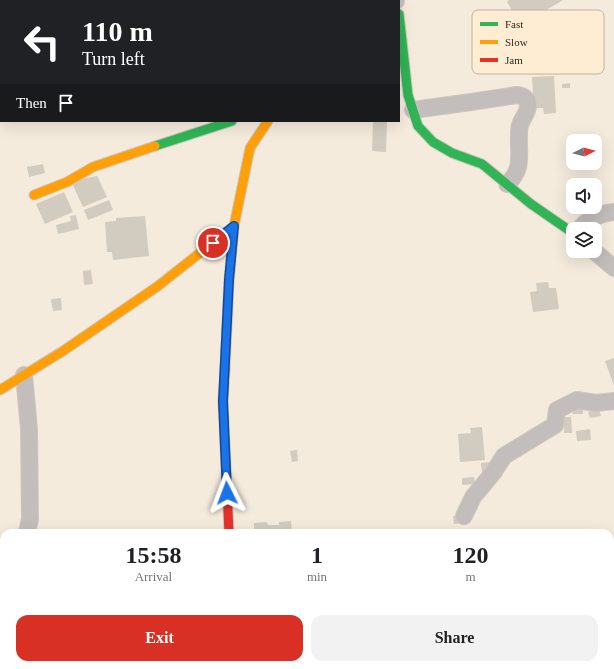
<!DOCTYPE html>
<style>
body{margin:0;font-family:"Times New Roman",serif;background:#f2f2f2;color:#202124;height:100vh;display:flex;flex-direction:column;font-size:15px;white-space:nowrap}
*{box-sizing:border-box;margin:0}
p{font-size:13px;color:#757577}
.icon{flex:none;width:22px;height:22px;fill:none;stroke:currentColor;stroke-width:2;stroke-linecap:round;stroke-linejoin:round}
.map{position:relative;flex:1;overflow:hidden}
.sheet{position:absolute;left:0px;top:529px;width:614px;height:140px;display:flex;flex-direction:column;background:#fff;border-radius:12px 12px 0 0;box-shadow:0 4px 16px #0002}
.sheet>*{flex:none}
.guide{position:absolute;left:0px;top:0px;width:400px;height:122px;box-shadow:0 4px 16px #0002;background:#202124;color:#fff;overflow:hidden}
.needle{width:26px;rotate:84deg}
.buttons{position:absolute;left:566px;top:134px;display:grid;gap:8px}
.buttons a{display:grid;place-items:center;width:36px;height:36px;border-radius:8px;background:#fff;box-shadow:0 4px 16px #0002;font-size:20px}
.pin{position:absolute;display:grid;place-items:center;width:34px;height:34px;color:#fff;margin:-17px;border:2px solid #fff;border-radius:50%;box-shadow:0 1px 4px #0007}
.me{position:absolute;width:44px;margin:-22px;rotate:357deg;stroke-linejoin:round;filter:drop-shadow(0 0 3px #0008)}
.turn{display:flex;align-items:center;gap:14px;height:84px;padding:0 16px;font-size:18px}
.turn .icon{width:52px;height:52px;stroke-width:2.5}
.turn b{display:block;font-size:28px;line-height:34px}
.then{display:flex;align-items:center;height:38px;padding:0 16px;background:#0003;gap:8px;font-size:15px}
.eta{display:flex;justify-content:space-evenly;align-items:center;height:68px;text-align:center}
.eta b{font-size:24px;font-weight:700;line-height:28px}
.cta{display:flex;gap:8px;margin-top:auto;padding:8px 16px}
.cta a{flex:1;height:46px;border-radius:12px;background:#d93025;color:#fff;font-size:16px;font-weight:700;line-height:46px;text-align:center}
.cta a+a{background:#f2f2f2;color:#202124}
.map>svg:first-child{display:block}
.building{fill:#d2cbbf}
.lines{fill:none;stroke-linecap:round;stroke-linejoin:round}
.street-casing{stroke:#cfc7bc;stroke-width:18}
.fast-casing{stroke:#cfc7bc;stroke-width:11}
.slow-casing{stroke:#cfc7bc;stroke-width:11}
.jam-casing{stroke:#cfc7bc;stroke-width:11}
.street{stroke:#c3bdbb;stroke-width:16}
.fast{stroke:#30b455;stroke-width:9}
.slow{stroke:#ff9f0a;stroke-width:9}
.jam{stroke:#e5322d;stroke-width:9}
.route-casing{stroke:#114b97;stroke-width:10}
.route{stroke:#1a73e8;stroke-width:7}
.key{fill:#feedd3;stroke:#c0b29d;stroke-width:1}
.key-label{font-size:11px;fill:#2f291f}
</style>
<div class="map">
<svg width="614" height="669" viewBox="0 0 614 669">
<rect width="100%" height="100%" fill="#f4ebdd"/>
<path class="building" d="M509,0H563L521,25L507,2Z
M554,76L556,113L544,114L543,108H534L532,77Z
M570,83V88H562V84Z
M373,121H387L386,152L372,151Z
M43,164L45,173L29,177L27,167Z
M97,176L107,197L83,207L71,181Z
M64,192L73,212L45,224L36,204Z
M109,200L113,210L88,220L84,210Z
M76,215L79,229L58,234L56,225L71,221L70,216Z
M145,216L149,256L113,260L112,252H107L105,222L116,221V218Z
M91,270L93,284L84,285L83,271Z
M548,282L549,288H556L559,309L533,312L530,292L537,291L536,283Z
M61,298L62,310L53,311L51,299Z
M614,358V386L605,361Z
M572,403H583V414H573Z
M599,409L601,416L590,418L588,412Z
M563,417H571L572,433H564Z
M482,427L485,460L460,462L458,434L471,433L470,428Z
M590,429L591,440L577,441L576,431Z
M297,450L298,461L292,462L290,451Z
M491,462L492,471L482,472L481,463Z
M474,477L475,484L462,485V478Z
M462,514L463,523L454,524L453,516Z
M291,521L292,533H254V523L267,522L268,525H279V522Z
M294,665H322L323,667L321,669H297Z"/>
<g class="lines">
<defs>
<path id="street" d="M395,0L396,1
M338,1L339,0
M413,110L471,102L517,95C523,96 527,98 528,104C529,112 522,118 520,125C519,128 519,131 519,134C518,155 524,169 507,184
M580,229C586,219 602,213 614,212
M594,251L614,268
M24,375L29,429L30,519L27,533
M464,516L473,497L493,473L504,456L555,425L557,410L577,400L596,403L614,401
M0,596L4,589"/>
<path id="fast" d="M399,14L408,95L418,126L433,142L452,153L482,164L531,204L573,233
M155,146L232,121"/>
<path id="slow" d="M34,195L67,182L93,167L155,146
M225,369L229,280L234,226L250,148L268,121
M0,390L63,351L158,286L234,226"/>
<path id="jam" d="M225,369L223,401L229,533"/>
</defs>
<use href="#street" class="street-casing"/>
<use href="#fast" class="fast-casing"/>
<use href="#slow" class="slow-casing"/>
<use href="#jam" class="jam-casing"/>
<use href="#street" class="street"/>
<use href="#fast" class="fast"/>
<use href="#slow" class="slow"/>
<use href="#jam" class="jam"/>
</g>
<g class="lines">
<defs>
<path id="route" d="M213,243L234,226L229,280L223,401L227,493"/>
</defs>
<use href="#route" class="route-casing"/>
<use href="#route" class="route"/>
</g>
<rect x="472" y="10" width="132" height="64" rx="6" class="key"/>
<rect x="480" y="22" width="18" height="4" fill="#30b455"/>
<rect x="480" y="40" width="18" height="4" fill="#ff9f0a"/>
<rect x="480" y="58" width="18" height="4" fill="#e5322d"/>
<g class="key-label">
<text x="505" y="28">Fast</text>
<text x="505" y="46">Slow</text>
<text x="505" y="64">Jam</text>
</g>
</svg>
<div class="buttons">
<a><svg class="needle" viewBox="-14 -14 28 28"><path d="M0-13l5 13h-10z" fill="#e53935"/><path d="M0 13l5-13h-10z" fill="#757577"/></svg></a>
<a><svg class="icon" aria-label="sound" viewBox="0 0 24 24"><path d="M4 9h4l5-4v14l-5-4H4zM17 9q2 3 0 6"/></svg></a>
<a><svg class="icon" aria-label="layers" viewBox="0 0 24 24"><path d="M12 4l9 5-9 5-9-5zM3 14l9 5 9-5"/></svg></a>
</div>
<div class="pin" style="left:213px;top:243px;background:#d93025"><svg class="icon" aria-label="arrive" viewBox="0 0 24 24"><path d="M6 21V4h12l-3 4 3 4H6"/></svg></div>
<svg class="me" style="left:227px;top:493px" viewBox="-20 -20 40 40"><path d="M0-17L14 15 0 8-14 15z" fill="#1a73e8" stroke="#fff" stroke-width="4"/></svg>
<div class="guide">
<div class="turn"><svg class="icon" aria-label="left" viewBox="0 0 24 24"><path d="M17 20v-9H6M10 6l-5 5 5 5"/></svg><div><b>110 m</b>Turn left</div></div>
<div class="then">Then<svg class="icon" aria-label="arrive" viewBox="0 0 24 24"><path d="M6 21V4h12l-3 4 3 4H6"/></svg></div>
</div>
<section class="sheet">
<div class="eta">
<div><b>15:58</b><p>Arrival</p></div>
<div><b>1</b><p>min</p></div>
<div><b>120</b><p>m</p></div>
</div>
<div class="cta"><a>Exit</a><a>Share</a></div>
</section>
</div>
